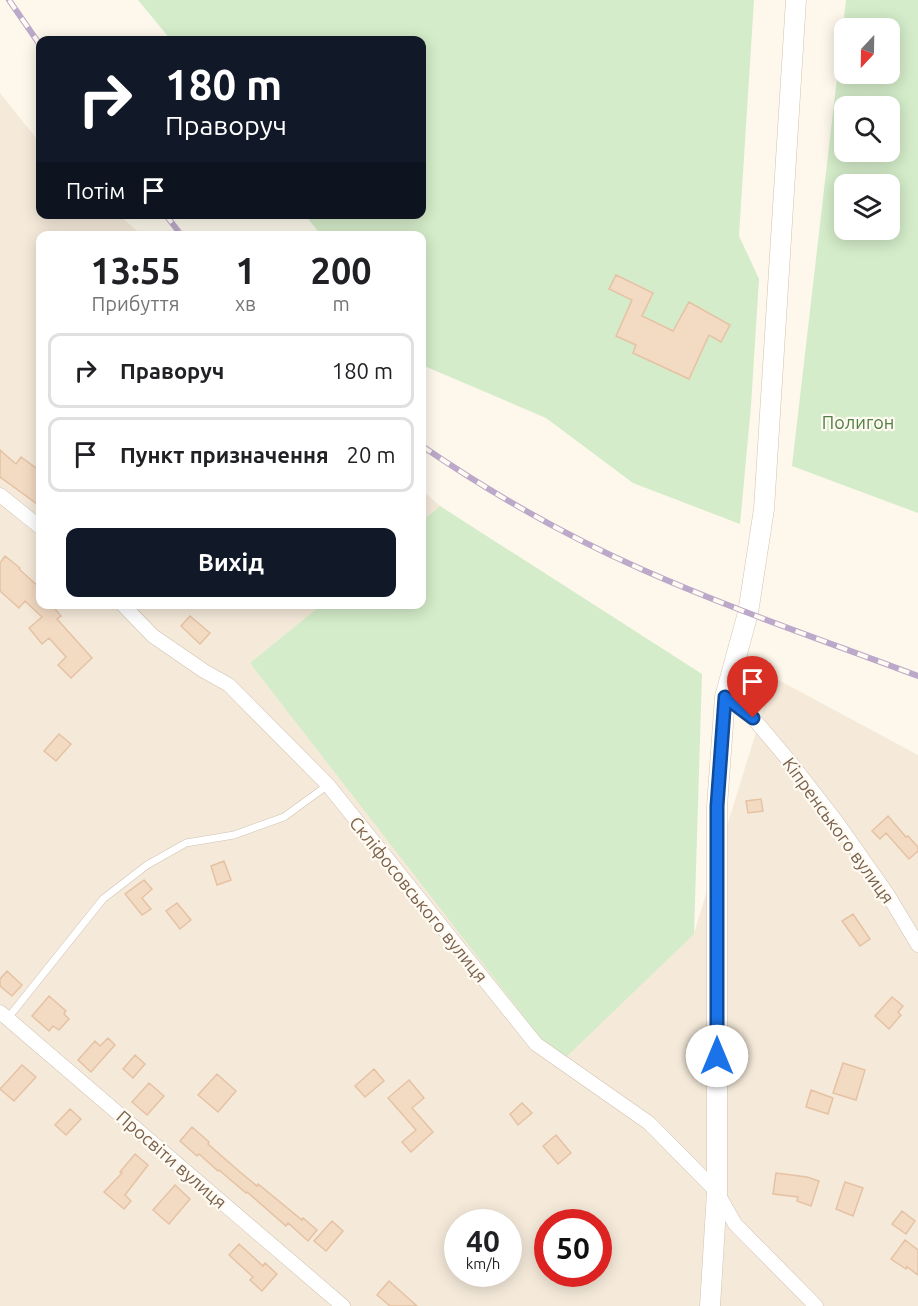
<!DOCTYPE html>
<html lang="uk">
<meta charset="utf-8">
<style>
body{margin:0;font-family:Ubuntu,sans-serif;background:#f2f2f2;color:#202124;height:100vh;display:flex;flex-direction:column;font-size:22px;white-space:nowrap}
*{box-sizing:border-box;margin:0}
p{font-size:20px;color:#757577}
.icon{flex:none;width:33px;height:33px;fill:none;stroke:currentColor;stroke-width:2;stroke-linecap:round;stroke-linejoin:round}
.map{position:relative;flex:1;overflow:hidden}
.panel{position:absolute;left:36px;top:231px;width:390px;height:378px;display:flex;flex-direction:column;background:#fff;border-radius:12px;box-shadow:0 3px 15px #0003}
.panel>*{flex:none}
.guide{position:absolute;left:36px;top:36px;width:390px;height:183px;border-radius:12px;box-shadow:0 3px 15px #0003;background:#111827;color:#fff;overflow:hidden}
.needle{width:39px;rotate:202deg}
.buttons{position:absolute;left:834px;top:18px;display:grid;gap:12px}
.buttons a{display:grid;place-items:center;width:66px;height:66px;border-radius:12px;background:#fff;box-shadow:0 3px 15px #0003;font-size:30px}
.speed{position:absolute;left:444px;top:1209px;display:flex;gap:12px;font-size:30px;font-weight:700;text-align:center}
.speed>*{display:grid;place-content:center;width:78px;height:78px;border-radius:50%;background:#fff;box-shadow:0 3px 15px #0003;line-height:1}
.speed small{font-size:15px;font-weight:400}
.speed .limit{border:9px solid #d22;background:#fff;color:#111}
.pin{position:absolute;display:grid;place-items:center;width:51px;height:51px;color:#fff;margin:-62px -26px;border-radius:50% 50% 50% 0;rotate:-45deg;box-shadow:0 0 6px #0007}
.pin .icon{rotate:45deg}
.me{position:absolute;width:66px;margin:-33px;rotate:0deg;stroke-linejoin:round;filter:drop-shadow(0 0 4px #0008)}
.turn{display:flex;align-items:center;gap:21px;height:126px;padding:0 30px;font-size:27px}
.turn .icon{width:78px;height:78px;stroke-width:2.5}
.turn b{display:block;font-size:42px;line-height:51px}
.then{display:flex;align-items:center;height:57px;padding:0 30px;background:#0003;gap:12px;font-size:22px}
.eta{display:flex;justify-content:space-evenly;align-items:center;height:102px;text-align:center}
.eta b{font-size:36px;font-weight:600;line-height:42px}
.primary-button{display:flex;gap:12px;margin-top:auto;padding:12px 30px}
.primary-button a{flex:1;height:69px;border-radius:12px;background:#111827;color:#fff;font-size:24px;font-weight:600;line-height:69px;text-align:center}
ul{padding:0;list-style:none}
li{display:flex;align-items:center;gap:18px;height:75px;margin:0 12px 9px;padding:0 18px;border:3px solid #e0e0e0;border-radius:12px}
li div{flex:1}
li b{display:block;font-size:22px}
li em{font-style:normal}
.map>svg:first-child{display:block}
.residential{fill:#f5eada;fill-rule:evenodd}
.green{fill:#d4ecc9;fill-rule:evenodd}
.building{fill:#f3dac3;stroke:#e5c2a3;stroke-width:1.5}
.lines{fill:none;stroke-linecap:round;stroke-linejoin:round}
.service-casing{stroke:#d0c1b0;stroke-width:8}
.minor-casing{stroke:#d0c1b0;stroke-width:15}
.secondary-casing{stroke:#d3c2ae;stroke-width:21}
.service{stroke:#fff;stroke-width:7}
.minor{stroke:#fff;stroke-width:14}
.secondary{stroke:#fff;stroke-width:20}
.rail-casing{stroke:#bca8c9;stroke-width:6}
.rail{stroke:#fffbf2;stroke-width:4;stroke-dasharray:11;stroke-linecap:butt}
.route-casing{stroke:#114b97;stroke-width:15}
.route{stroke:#1a73e8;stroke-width:10}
.labels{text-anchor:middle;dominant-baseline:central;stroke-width:4.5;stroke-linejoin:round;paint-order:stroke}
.park-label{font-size:18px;fill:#517f44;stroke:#fffbf2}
.street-label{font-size:18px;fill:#79614d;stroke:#fffbf2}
</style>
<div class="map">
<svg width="918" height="1306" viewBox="0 0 918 1306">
<rect width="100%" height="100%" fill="#fdf8eb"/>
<path class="residential" d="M0,93L40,143V214L119,215L142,235L40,236V604L321,605L250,663L694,933L773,677L918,755V1306H0ZM458,1222H508V1274H458ZM548,1222H598V1274H548Z
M422,490L440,506L422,521Z"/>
<path class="green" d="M138,0H754L739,236L759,279L751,406L740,524L633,483L546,418L422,365V236L321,235L305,215L422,214V40H171Z
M846,0H918V513L792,466ZM844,28H890V74H844ZM844,106H890V152H844ZM844,184H890V230H844Z
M440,506L702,674L694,934L560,1063L250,663L321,605L422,604V521Z"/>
<path class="building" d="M616,275L653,293L642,316L673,331L689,302L730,325L721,342L709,335L689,379L633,353L636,345L616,336L632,300L609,289Z
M0,450L16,464L21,457L40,471V506L0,477Z
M5,556L20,568L19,569L40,588V604H51L61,616L57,619L92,658L71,678L58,665L66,657L49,638L42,644L29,628L42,617L25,601L19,608L0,591V563Z
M190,616L210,633L200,644L181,626Z
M59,734L71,744L56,761L44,751Z
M761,799L763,811L748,813L746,801Z
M888,816L906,837L908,836L918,847V851L909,859L886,833L880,839L872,831Z
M224,861L231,880L217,885L211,866Z
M144,880L152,889L142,898L151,909L142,915L125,894Z
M177,903L191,920L180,929L166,911Z
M853,914L870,939L860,946L842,921Z
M7,971L22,985L12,996L0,986V979Z
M49,996L66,1011L64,1014L69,1019L59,1030L53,1026L49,1031L32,1016Z
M892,997L903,1006L898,1012L901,1015L889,1029L875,1016Z
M108,1038L115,1045L91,1072L78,1060L95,1041L100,1046Z
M135,1055L145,1064L133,1078L123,1069Z
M843,1063L865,1070L856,1100L833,1093Z
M22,1065L36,1077L14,1101L0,1089Z
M374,1069L384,1081L365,1097L355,1086Z
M217,1074L236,1091L218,1112L198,1095Z
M409,1080L424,1098L412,1108L433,1132L411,1152L402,1142L416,1130L388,1098Z
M149,1083L164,1096L147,1115L132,1102Z
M811,1090L833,1098L828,1114L806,1107Z
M522,1103L532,1113L518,1125L510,1114Z
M70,1109L81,1119L66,1135L55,1125Z
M192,1127L209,1142L208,1144L240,1172L257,1186L258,1184L302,1220L303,1218L317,1230L308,1241L288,1223L286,1226L247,1192L246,1193L219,1170L218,1171L199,1154L197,1156L180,1141Z
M556,1135L571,1153L558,1164L543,1146Z
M135,1154L148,1165L125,1195L131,1201L124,1209L104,1192L122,1173L120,1172Z
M776,1173L807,1177L819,1181L811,1206L797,1201L798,1197L773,1194Z
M845,1182L863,1188L853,1216L836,1209Z
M175,1185L190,1199L169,1224L153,1210Z
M902,1211L915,1221L906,1234L892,1224Z
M332,1221L343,1231L326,1251L314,1241Z
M905,1240L918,1250V1275L907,1267L906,1269L891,1259Z
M239,1244L263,1266L265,1263L277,1274L262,1291L250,1280L253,1277L229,1255Z
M389,1281L417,1306H390L377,1295Z"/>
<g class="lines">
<defs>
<path id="service" d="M8,1018L103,899L147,865L186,843L234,835L284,817L328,785"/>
<path id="minor" d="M0,495L40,527
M122,604L153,636L204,671L229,685L328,785L536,1044L649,1123L717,1192L735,1224L816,1306
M725,697L753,718L791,763L836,821L888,895L918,945
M0,1012L343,1306"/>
<path id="secondary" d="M710,1306L717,1192V806L725,697L748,613L764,509L796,0"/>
</defs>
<use href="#service" class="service-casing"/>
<use href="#minor" class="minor-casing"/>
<use href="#secondary" class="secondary-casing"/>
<use href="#service" class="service"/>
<use href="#minor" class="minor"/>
<use href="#secondary" class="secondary"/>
<defs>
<path id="rail" d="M9,0L40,45
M165,214L182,236
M422,446C491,493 564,535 641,569C731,609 825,641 918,676"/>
</defs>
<use href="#rail" class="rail-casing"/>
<use href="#rail" class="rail"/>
</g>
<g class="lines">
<defs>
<path id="route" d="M717,1056V806L725,697L753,718"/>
</defs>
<use href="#route" class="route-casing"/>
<use href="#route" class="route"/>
</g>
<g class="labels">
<g class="park-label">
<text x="858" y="422">Полигон</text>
</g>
<g class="street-label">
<text transform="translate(839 830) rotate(54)">Кіпренського вулиця</text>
<text transform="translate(419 899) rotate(51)">Скліфосовського вулиця</text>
<text transform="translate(172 1159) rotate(41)">Просвіти вулиця</text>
</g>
</g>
</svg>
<div class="buttons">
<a><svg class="needle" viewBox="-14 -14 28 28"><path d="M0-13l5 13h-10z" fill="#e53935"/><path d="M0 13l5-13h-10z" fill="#757577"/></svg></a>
<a><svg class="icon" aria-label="search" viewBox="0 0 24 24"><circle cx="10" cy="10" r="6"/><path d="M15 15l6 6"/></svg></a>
<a><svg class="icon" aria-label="layers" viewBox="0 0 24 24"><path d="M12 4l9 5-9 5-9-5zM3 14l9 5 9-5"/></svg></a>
</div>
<div class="speed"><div>40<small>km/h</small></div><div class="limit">50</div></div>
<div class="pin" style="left:753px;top:718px;background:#d93025"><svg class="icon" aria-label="arrive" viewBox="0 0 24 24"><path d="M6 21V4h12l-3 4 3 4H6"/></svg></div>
<svg class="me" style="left:717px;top:1056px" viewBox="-20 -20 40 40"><circle r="19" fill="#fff"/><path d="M0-13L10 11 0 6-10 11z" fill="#1a73e8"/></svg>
<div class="guide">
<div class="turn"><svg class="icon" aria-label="right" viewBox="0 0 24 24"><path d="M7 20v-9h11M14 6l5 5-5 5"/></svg><div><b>180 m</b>Праворуч</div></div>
<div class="then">Потім<svg class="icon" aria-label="arrive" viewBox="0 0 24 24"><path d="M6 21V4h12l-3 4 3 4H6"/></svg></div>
</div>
<section class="panel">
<div class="eta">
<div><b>13:55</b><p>Прибуття</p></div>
<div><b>1</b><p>хв</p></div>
<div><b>200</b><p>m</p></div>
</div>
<ul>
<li><svg class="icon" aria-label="right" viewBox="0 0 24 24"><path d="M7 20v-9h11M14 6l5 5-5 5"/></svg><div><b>Праворуч</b></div><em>180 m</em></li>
<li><svg class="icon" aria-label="arrive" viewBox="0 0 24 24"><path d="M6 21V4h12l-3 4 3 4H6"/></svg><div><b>Пункт призначення</b></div><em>20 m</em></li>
</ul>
<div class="primary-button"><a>Вихід</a></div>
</section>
</div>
